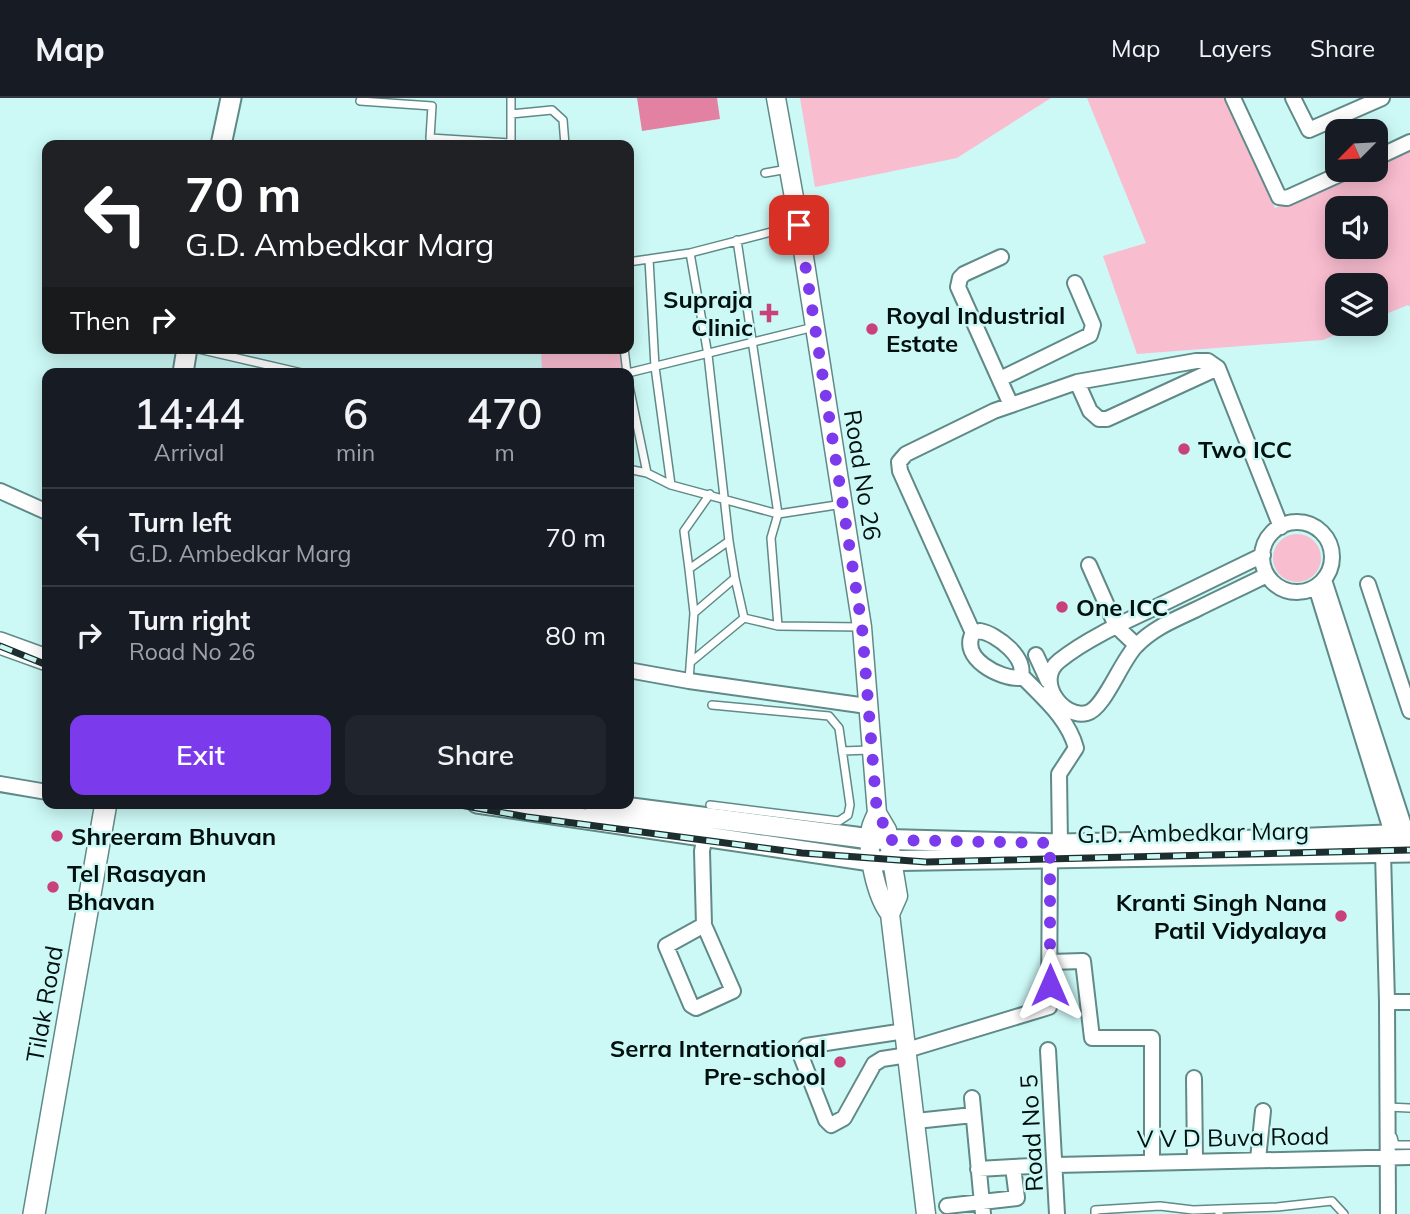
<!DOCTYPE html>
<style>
body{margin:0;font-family:Mulish,sans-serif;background:#20242c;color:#f1f3f6;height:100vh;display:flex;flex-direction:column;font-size:26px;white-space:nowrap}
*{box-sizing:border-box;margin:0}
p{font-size:23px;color:#9ea1a6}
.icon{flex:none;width:38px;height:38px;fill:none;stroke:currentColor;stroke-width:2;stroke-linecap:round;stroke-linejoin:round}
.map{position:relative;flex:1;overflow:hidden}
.panel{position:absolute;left:42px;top:270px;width:592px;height:441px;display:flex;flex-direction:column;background:#171b24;border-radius:14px;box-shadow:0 4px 18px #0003}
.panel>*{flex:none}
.hud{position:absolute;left:42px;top:42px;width:592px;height:214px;border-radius:14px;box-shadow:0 4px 18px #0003;background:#202124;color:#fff;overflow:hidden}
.needle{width:46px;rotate:246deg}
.controls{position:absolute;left:1325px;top:21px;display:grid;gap:14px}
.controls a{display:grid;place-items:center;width:63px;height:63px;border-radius:14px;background:#171b24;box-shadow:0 4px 18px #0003;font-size:35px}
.pin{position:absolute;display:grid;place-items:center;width:60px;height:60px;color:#fff;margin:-30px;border-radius:14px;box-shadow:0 4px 10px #0006}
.me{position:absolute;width:77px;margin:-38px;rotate:0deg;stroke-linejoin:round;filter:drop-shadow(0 0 5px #0008)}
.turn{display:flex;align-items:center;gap:24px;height:147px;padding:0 28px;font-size:32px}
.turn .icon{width:91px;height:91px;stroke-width:2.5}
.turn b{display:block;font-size:49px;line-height:60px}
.then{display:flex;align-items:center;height:66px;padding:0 28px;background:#0003;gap:14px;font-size:26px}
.eta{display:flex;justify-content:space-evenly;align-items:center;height:119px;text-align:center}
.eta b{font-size:42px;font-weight:600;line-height:49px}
.button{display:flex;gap:14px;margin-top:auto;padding:14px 28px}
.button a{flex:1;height:80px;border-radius:14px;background:#7c3aed;color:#fff;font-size:28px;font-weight:600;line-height:80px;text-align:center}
.button a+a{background:#20242c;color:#f1f3f6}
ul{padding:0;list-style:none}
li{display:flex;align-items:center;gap:21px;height:98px;padding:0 28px;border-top:2px solid #363941}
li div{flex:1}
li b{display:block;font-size:26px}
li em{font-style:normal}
header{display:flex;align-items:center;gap:42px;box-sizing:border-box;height:98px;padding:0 35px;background:#171b24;border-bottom:2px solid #363941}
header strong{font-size:33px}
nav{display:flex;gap:38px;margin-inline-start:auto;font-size:24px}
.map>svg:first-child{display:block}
.green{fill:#f9bdd0;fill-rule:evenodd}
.water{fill:#e381a3}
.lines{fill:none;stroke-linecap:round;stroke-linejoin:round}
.service-casing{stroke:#608a87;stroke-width:10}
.minor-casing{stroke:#608a87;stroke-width:18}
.tertiary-casing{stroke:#608a87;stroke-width:21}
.secondary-casing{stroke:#608a87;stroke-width:23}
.primary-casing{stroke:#608a87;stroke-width:24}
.service{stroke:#fff;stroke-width:7}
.minor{stroke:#fff;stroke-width:14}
.tertiary{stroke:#fff;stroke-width:18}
.secondary{stroke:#fff;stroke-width:19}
.primary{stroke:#fff;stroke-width:21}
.rail-casing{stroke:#1c2f2e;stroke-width:7}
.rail{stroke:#ccf9f6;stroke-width:4.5;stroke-dasharray:13;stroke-linecap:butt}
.route{stroke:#7c3aed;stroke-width:12;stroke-dasharray:0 21.6}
.poi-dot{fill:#ca417a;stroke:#ccf9f6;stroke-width:2.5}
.labels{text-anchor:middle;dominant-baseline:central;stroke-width:5;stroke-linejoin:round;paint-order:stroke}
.poi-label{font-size:24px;font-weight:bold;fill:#021110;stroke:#ccf9f6;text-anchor:start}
.street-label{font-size:24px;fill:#021110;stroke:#ccf9f6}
</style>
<header>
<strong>Map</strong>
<nav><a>Map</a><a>Layers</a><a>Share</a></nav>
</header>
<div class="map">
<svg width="1410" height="1116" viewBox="0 0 1410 1116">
<rect width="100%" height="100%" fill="#ccf9f6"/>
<path class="green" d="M800,0H1051L957,60L815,89Z
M1087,0H1226L1275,110L1361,72H1376V65L1410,50V209L1408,207L1376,220V187H1337V226H1363L1323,242L1137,256L1103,158L1146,145ZM1337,110H1376V149H1337Z
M541,250H619L623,275H542Z
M1273 460a24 24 0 1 1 48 0a24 24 0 1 1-48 0Z"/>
<path class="water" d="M637,0H717L720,21L642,33Z"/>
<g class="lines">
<defs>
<path id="service" d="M361,0L360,3L432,8L430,40L511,45
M511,0V47
M511,16L552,12L563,22L565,47
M765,75L788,71
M737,142L778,416L771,440L778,528
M690,155L708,257L729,443
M628,164L649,161
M194,250L302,275
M624,250L627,275
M628,275L814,229
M628,283L647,375
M628,371L647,375L671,387L778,416L843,406
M671,387L655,269L649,161L690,155L798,127
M689,471L694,515
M744,520L778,528L862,529
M692,563L744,520L735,480
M689,582L694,515L735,480L729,443L689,471L684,433L710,396
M842,653L870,652
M710,707L839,723L848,717L850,707L839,630L829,618L712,607
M1388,1009L1409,1010
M1393,1039L1395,1047H1410
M1095,1116V1112L1160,1108L1193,1112L1219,1111
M1219,1116V1111L1277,1109L1332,1103L1344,1116"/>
<path id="minor" d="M1233,0L1279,99L1287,100L1349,72
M1293,0L1309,32L1382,0
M1376,60L1410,44
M1001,159L964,176L960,180L958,189L1011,307
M1000,281L1090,237L1093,227L1075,185
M1077,284L1090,313L1099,321H1107L1218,270
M0,393L47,414
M1262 459a35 35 0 1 1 70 0a35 35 0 1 1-70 0Z
M1263,457C1226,475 1189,493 1152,511C1122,525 1085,542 1059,563C1035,582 1062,621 1087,615C1104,611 1121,563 1136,548C1153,530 1174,522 1195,512C1219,500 1243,489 1267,477
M1089,467L1116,528L1136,547
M1324,482L1409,743
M1368,486L1410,613
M1316,489L1395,745
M980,533C997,536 1029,561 1020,580C1000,581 959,560 973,535Z
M973,535L900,373L899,364L906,356L994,313L1077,284L1196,263H1208L1218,270L1281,429
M1036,557L1048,583
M628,572L689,583L867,608
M1022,578C1043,600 1068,620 1076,650L1059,676L1060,746
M0,686L47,694
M1383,755L1387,904L1388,1116
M704,827L666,848L691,907L696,910L733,893L704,827L702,753L705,737
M1050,864L1083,863L1092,940H1152V1064
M1387,904H1410
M905,933L806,948L801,954V958L826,1022L831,1027L844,1020L874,966L882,961L908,957
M907,952L1049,909L1050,751
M1048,952L1057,1116
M1194,980L1195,1063
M972,1000L983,1116
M916,1023L973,1017
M1258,1061L1263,1013
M1056,1067L1410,1059
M1013,1069L1033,1068
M947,1108L1017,1100L1013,1069L978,1071"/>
<path id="tertiary" d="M776,0L799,127L862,529L877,715C875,720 872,725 871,730C866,753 876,798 890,816L926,1116
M877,715L887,732L898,798L890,816"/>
<path id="secondary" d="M221,47L231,0
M183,275L187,250
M477,705L871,763L1410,754
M593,705L871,741L1060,746L1262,742L1410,736"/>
<path id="primary" d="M0,545L47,562
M34,1116L106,705"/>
</defs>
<use href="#service" class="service-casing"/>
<use href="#minor" class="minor-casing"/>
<use href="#tertiary" class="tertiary-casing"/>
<use href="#secondary" class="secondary-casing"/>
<use href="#primary" class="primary-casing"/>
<use href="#service" class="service"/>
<use href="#minor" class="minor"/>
<use href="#tertiary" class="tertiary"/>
<use href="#secondary" class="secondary"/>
<use href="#primary" class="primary"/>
<defs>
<path id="rail" d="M0,548L47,567
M449,705L527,719L802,755L926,764L1410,752"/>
</defs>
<use href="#rail" class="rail-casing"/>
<use href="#rail" class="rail"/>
</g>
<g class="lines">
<path class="route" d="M799,127L862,529L877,715L887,732L889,742L1050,745V887"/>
</g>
<g class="poi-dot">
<path d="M765.5 204.5h7v7h7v7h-7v7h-7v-7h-7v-7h7z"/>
<circle cx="872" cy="231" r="7"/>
<circle cx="1184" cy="351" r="7"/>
<circle cx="1062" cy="509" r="7"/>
<circle cx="57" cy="738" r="7"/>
<circle cx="53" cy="789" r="7"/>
<circle cx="1341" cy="818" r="7"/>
<circle cx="840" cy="964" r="7"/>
</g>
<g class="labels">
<g class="poi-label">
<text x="753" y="201" text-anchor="end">Supraja<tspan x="753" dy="28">Clinic</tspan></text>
<text x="886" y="217">Royal Industrial<tspan x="886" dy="28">Estate</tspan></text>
<text x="1198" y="351">Two ICC</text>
<text x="1076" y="509">One ICC</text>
<text x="71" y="738">Shreeram Bhuvan</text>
<text x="67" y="775">Tel Rasayan<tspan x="67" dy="28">Bhavan</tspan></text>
<text x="1327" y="804" text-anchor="end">Kranti Singh Nana<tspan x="1327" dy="28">Patil Vidyalaya</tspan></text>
<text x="826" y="950" text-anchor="end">Serra International<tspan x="826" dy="28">Pre-school</tspan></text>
</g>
<g class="street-label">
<text transform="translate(863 377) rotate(81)">Road No 26</text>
<text transform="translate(1193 734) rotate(-1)">G.D. Ambedkar Marg</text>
<text transform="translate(44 906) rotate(-80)">Tilak Road</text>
<text transform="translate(1031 1035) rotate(-93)">Road No 5</text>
<text transform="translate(1233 1039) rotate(-1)">V V D Buva Road</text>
</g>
</g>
</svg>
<div class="controls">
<a><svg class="needle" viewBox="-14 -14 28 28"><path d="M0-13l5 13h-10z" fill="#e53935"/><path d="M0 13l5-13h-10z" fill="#9ea1a6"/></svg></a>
<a><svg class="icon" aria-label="sound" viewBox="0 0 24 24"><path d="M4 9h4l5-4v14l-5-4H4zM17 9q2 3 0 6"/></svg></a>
<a><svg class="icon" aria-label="layers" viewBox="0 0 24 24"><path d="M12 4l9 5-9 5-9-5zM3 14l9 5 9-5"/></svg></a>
</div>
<div class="pin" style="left:799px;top:127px;background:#d93025"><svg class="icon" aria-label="arrive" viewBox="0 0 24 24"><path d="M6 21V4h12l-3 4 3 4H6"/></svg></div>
<svg class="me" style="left:1050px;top:887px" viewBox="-20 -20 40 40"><path d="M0-17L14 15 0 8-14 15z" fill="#7c3aed" stroke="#fff" stroke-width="4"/></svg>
<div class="hud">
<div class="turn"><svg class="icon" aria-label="left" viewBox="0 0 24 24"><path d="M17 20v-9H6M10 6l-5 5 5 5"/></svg><div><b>70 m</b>G.D. Ambedkar Marg</div></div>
<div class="then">Then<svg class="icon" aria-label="right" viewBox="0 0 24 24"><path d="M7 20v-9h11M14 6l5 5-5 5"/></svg></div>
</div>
<section class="panel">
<div class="eta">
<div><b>14:44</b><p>Arrival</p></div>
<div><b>6</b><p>min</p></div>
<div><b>470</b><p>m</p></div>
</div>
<ul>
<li><svg class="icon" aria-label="left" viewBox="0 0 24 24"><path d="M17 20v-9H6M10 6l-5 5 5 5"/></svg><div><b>Turn left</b><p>G.D. Ambedkar Marg</p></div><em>70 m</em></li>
<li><svg class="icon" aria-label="right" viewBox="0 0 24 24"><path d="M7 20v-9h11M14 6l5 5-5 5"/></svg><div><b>Turn right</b><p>Road No 26</p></div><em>80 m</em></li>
</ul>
<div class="button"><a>Exit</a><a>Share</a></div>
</section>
</div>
